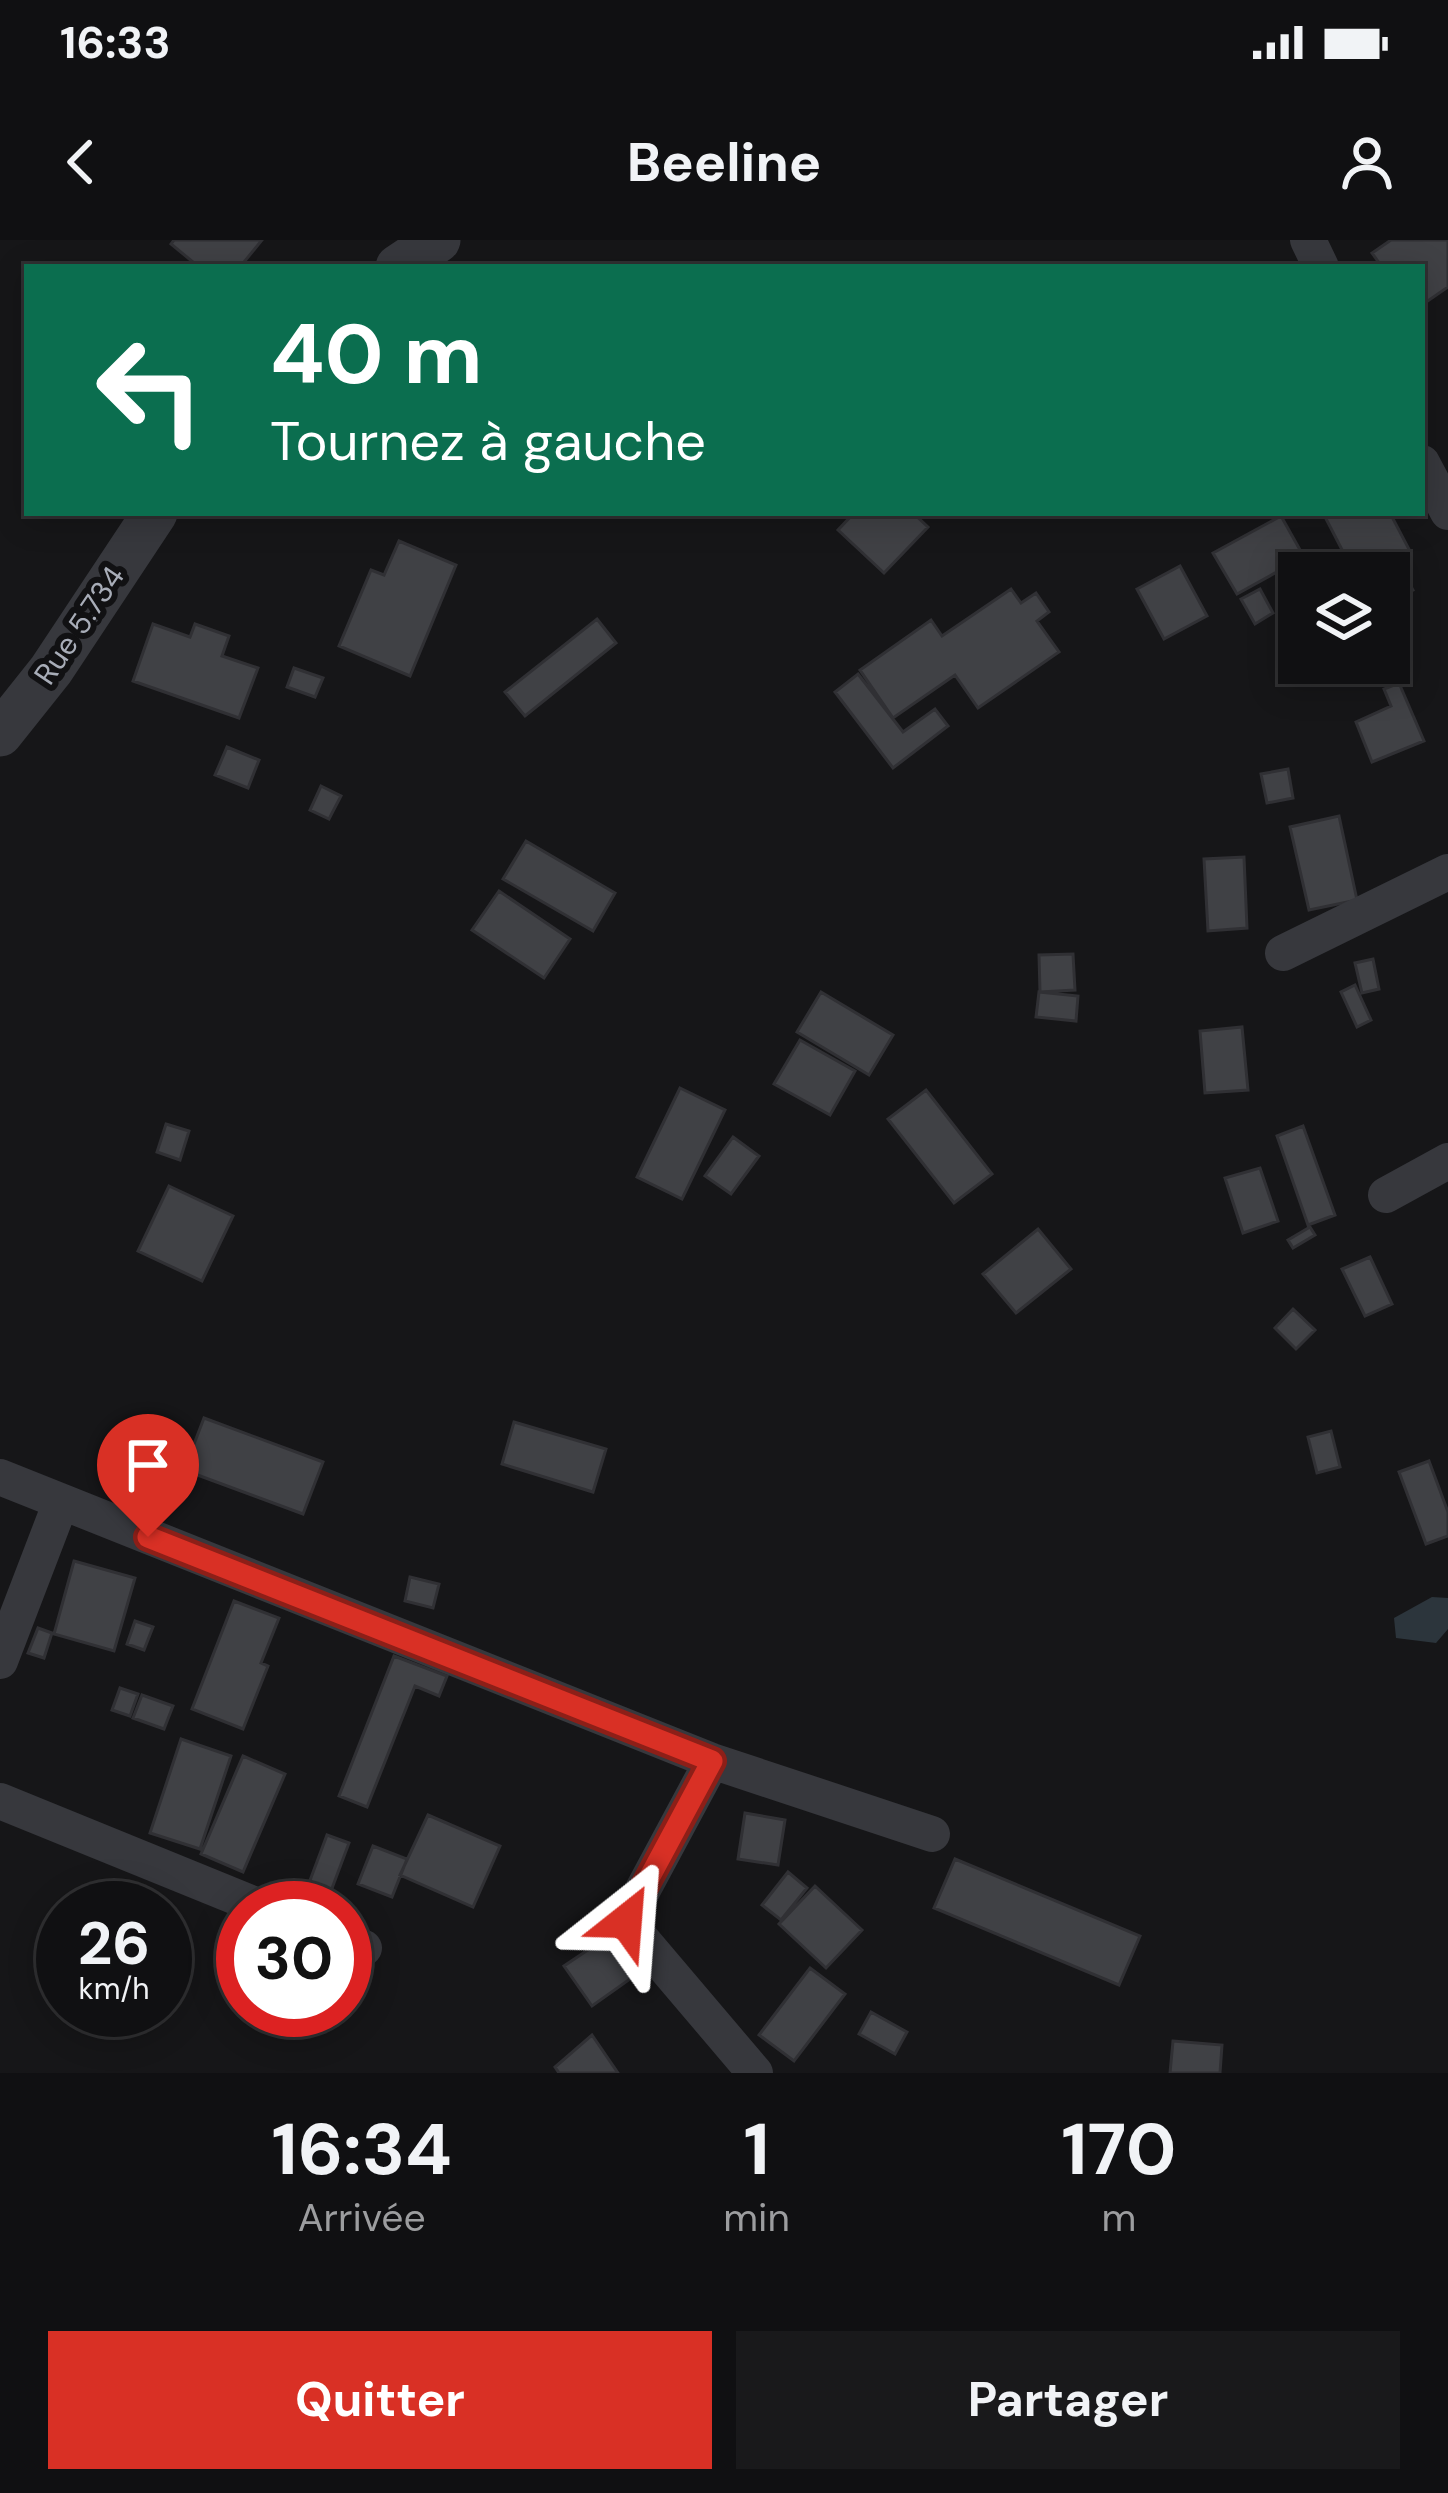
<!DOCTYPE html>
<html lang="fr">
<meta charset="utf-8">
<style>
body{margin:0;font-family:"DM Sans",sans-serif;background:#19191b;color:#f1f3f6;height:100vh;display:flex;flex-direction:column;font-size:45px;white-space:nowrap}
*{box-sizing:border-box;margin:0}
p{font-size:39px;color:#9c9d9f}
.icon{flex:none;width:66px;height:66px;fill:none;stroke:currentColor;stroke-width:2;stroke-linecap:round;stroke-linejoin:round}
.map{position:relative;height:1833px;overflow:hidden}
.details{display:flex;flex-direction:column;background:#101012;flex:1}
.details>*{flex:none}
.top-card{position:absolute;left:24px;top:24px;width:1401px;height:252px;border-radius:0px;box-shadow:0 6px 30px #0003,0 0 0 3px #303032;background:#0b6e4f;color:#fff;overflow:hidden}
.tools{position:absolute;left:1278px;top:312px;display:grid;gap:24px}
.tools a{display:grid;place-items:center;width:132px;height:132px;border-radius:0px;background:#101012;box-shadow:0 6px 30px #0003,0 0 0 3px #303032;font-size:60px}
.speed{position:absolute;left:36px;top:1641px;display:flex;gap:24px;font-size:60px;font-weight:700;text-align:center}
.speed>*{display:grid;place-content:center;width:156px;height:156px;border-radius:50%;background:#101012;box-shadow:0 6px 30px #0003,0 0 0 3px #303032;line-height:1}
.speed small{font-size:30px;font-weight:400}
.speed .limit{border:18px solid #d22;background:#fff;color:#111}
.pin{position:absolute;display:grid;place-items:center;width:102px;height:102px;color:#fff;margin:-123px -51px;border-radius:50% 50% 50% 0;rotate:-45deg;box-shadow:0 0 12px #0007}
.pin .icon{rotate:45deg}
.me{position:absolute;width:132px;margin:-66px;rotate:28deg;stroke-linejoin:round;filter:drop-shadow(0 0 9px #0008)}
.turn{display:flex;align-items:center;gap:42px;height:252px;padding:0 48px;font-size:54px}
.turn .icon{width:156px;height:156px;stroke-width:2.5}
.turn b{display:block;font-size:84px;line-height:102px}
.eta{display:flex;justify-content:space-evenly;align-items:center;height:204px;text-align:center}
.eta b{font-size:72px;font-weight:700;line-height:84px}
.button{display:flex;gap:24px;margin-top:auto;padding:24px 48px}
.button a{flex:1;height:138px;border-radius:0px;background:#d93025;color:#fff;font-size:48px;font-weight:700;line-height:138px;text-align:center}
.button a+a{background:#19191b;color:#f1f3f6}
.status{display:flex;justify-content:space-between;align-items:center;height:84px;padding:0 60px;background:#101012;direction:ltr}
.status svg{height:33px;fill:currentColor}
header{display:flex;justify-content:space-between;align-items:center;height:156px;padding:0 48px;background:#101012;font-size:54px;font-weight:700}
.map>svg:first-child{display:block}
.water{fill:#2c353c}
.building{fill:#404145;stroke:#303034;stroke-width:3}
.lines{fill:none;stroke-linecap:round;stroke-linejoin:round}
.minor{stroke:#37383d;stroke-width:36}
.tertiary{stroke:#37383d;stroke-width:45}
.route-casing{stroke:#8d1f18;stroke-width:30}
.route{stroke:#d93025;stroke-width:21}
.labels{text-anchor:middle;dominant-baseline:central;stroke-width:12;stroke-linejoin:round;paint-order:stroke}
.street-label{font-size:30px;fill:#a8adb8;stroke:#111113}
</style>
<div class="status"><b>16:33</b><svg viewBox="0 0 49 12"><path d="M0 12V9h3v3zM5 12V6h3v6zM10 12V3h3v9zM15 12V0h3v12zM26 1h20v11H26zM47 4h2v5h-2z"/></svg></div>
<header><svg class="icon" aria-label="back" viewBox="0 0 24 24"><path d="M15 5l-7 7 7 7"/></svg>Beeline<svg class="icon" aria-label="person" viewBox="0 0 24 24"><circle cx="12" cy="8" r="4"/><path d="M4 21q1-7 8-7t8 7"/></svg></header>
<div class="map">
<svg width="1448" height="1833" viewBox="0 0 1448 1833">
<rect width="100%" height="100%" fill="#161618"/>
<path class="water" d="M1432,1357L1448,1358V1389L1436,1403L1396,1398L1394,1378Z"/>
<path class="building" d="M174,0H262L240,27H199L171,4Z
M1391,0H1448V47L1422,65V27H1382L1372,13Z
M854,273H913L928,287L884,333L838,290Z
M1323,273H1390L1411,313L1373,333H1354Z
M1281,276L1304,317L1237,354L1213,313Z
M399,301L456,325L410,436L339,406L371,330L384,335Z
M1399,324L1413,350L1389,362V333H1382Z
M1180,326L1207,376L1164,399L1137,349Z
M1011,349L1021,363L1036,353L1049,372L1037,381L1059,412L978,468L955,435L893,478L860,430L931,380L942,396Z
M1260,349L1273,373L1255,384L1241,359Z
M597,379L616,403L525,476L505,452Z
M153,384L190,397L195,384L229,396L222,416L258,428L239,478L133,441Z
M294,428L323,438L315,457L287,447Z
M858,434L903,492L935,469L948,486L893,528L835,452Z
M1399,443L1424,501L1372,522L1356,482L1391,466L1384,449Z
M227,507L259,520L248,548L215,535Z
M1288,529L1293,558L1267,563L1261,534Z
M321,546L341,556L329,579L310,570Z
M1339,576L1357,660L1309,670L1290,587Z
M526,601L615,653L593,691L503,639Z
M1244,617L1247,688L1208,691L1204,619Z
M499,651L570,699L544,738L472,690Z
M1073,714L1075,750L1040,752L1039,715Z
M1373,719L1379,749L1362,753L1355,723Z
M1355,745L1371,780L1357,787L1341,752Z
M821,752L893,795L869,835L797,792Z
M1039,752L1078,756L1076,781L1036,777Z
M1242,787L1248,850L1205,853L1200,791Z
M800,800L855,831L830,875L774,844Z
M680,848L725,870L682,959L637,937Z
M926,850L992,934L954,963L888,879Z
M166,884L189,891L180,920L157,912Z
M1303,886L1335,975L1308,985L1277,896Z
M733,897L759,916L731,954L705,936Z
M1260,928L1278,981L1243,993L1225,938Z
M169,946L233,976L202,1041L138,1011Z
M1310,987L1315,995L1293,1008L1288,1000Z
M1038,989L1071,1029L1016,1073L983,1034Z
M1370,1017L1392,1064L1365,1076L1342,1029Z
M1293,1069L1315,1090L1296,1109L1275,1088Z
M204,1178L323,1222L303,1274L184,1230Z
M514,1182L606,1209L593,1252L502,1224Z
M1331,1191L1340,1227L1317,1233L1308,1197Z
M1429,1221L1448,1272V1296L1426,1304L1399,1232Z
M156,1242L171,1246L165,1268L151,1264Z
M74,1321L135,1338L114,1411L54,1394Z
M410,1337L439,1344L433,1368L405,1361Z
M234,1361L279,1378L261,1423L268,1426L243,1489L192,1469Z
M135,1381L153,1387L144,1410L127,1404Z
M38,1388L52,1393L44,1418L28,1413Z
M394,1416L447,1436L439,1456L415,1446L367,1567L339,1556Z
M120,1448L138,1454L130,1476L112,1470Z
M142,1455L173,1466L164,1489L133,1478Z
M181,1499L231,1516L200,1609L150,1593Z
M243,1516L285,1534L243,1632L201,1614Z
M745,1573L785,1580L778,1625L738,1619Z
M428,1575L500,1606L473,1667L400,1635Z
M327,1595L349,1603L325,1667L303,1659Z
M373,1606L407,1619L392,1657L358,1644Z
M955,1619L1140,1696L1119,1745L934,1668Z
M788,1632L807,1648L781,1680L762,1665Z
M815,1646L862,1690L826,1728L779,1684Z
M613,1693L640,1732L592,1766L564,1726Z
M810,1728L845,1754L794,1821L759,1795Z
M871,1772L907,1792L895,1814L859,1794Z
M592,1795L618,1833H559L555,1827Z
M1173,1801L1222,1805L1220,1833H1170Z"/>
<g class="lines">
<path class="minor" d="M1308,0L1321,27
M1422,223L1448,272
M1283,713L1448,632
M1386,955L1448,921
M0,1237L712,1521L932,1594
M0,1421L61,1262
M712,1521L626,1681L755,1833
M0,1561L263,1668
M345,1701L364,1708"/>
<path class="tertiary" d="M398,27L438,0
M0,494L51,430L155,273"/>
</g>
<g class="lines">
<defs>
<path id="route" d="M148,1297L712,1521L626,1681"/>
</defs>
<use href="#route" class="route-casing"/>
<use href="#route" class="route"/>
</g>
<g class="labels">
<g class="street-label">
<text transform="translate(79 385) rotate(-56)">Rue 5.734</text>
</g>
</g>
</svg>
<div class="tools">
<a><svg class="icon" aria-label="layers" viewBox="0 0 24 24"><path d="M12 4l9 5-9 5-9-5zM3 14l9 5 9-5"/></svg></a>
</div>
<div class="speed"><div>26<small>km/h</small></div><div class="limit">30</div></div>
<div class="pin" style="left:148px;top:1297px;background:#d93025"><svg class="icon" aria-label="arrive" viewBox="0 0 24 24"><path d="M6 21V4h12l-3 4 3 4H6"/></svg></div>
<svg class="me" style="left:626px;top:1681px" viewBox="-20 -20 40 40"><path d="M0-17L14 15 0 8-14 15z" fill="#d93025" stroke="#fff" stroke-width="4"/></svg>
<div class="top-card">
<div class="turn"><svg class="icon" aria-label="left" viewBox="0 0 24 24"><path d="M17 20v-9H6M10 6l-5 5 5 5"/></svg><div><b>40 m</b>Tournez à gauche</div></div>
</div>
</div>
<section class="details">
<div class="eta">
<div><b>16:34</b><p>Arrivée</p></div>
<div><b>1</b><p>min</p></div>
<div><b>170</b><p>m</p></div>
</div>
<div class="button"><a>Quitter</a><a>Partager</a></div>
</section>
